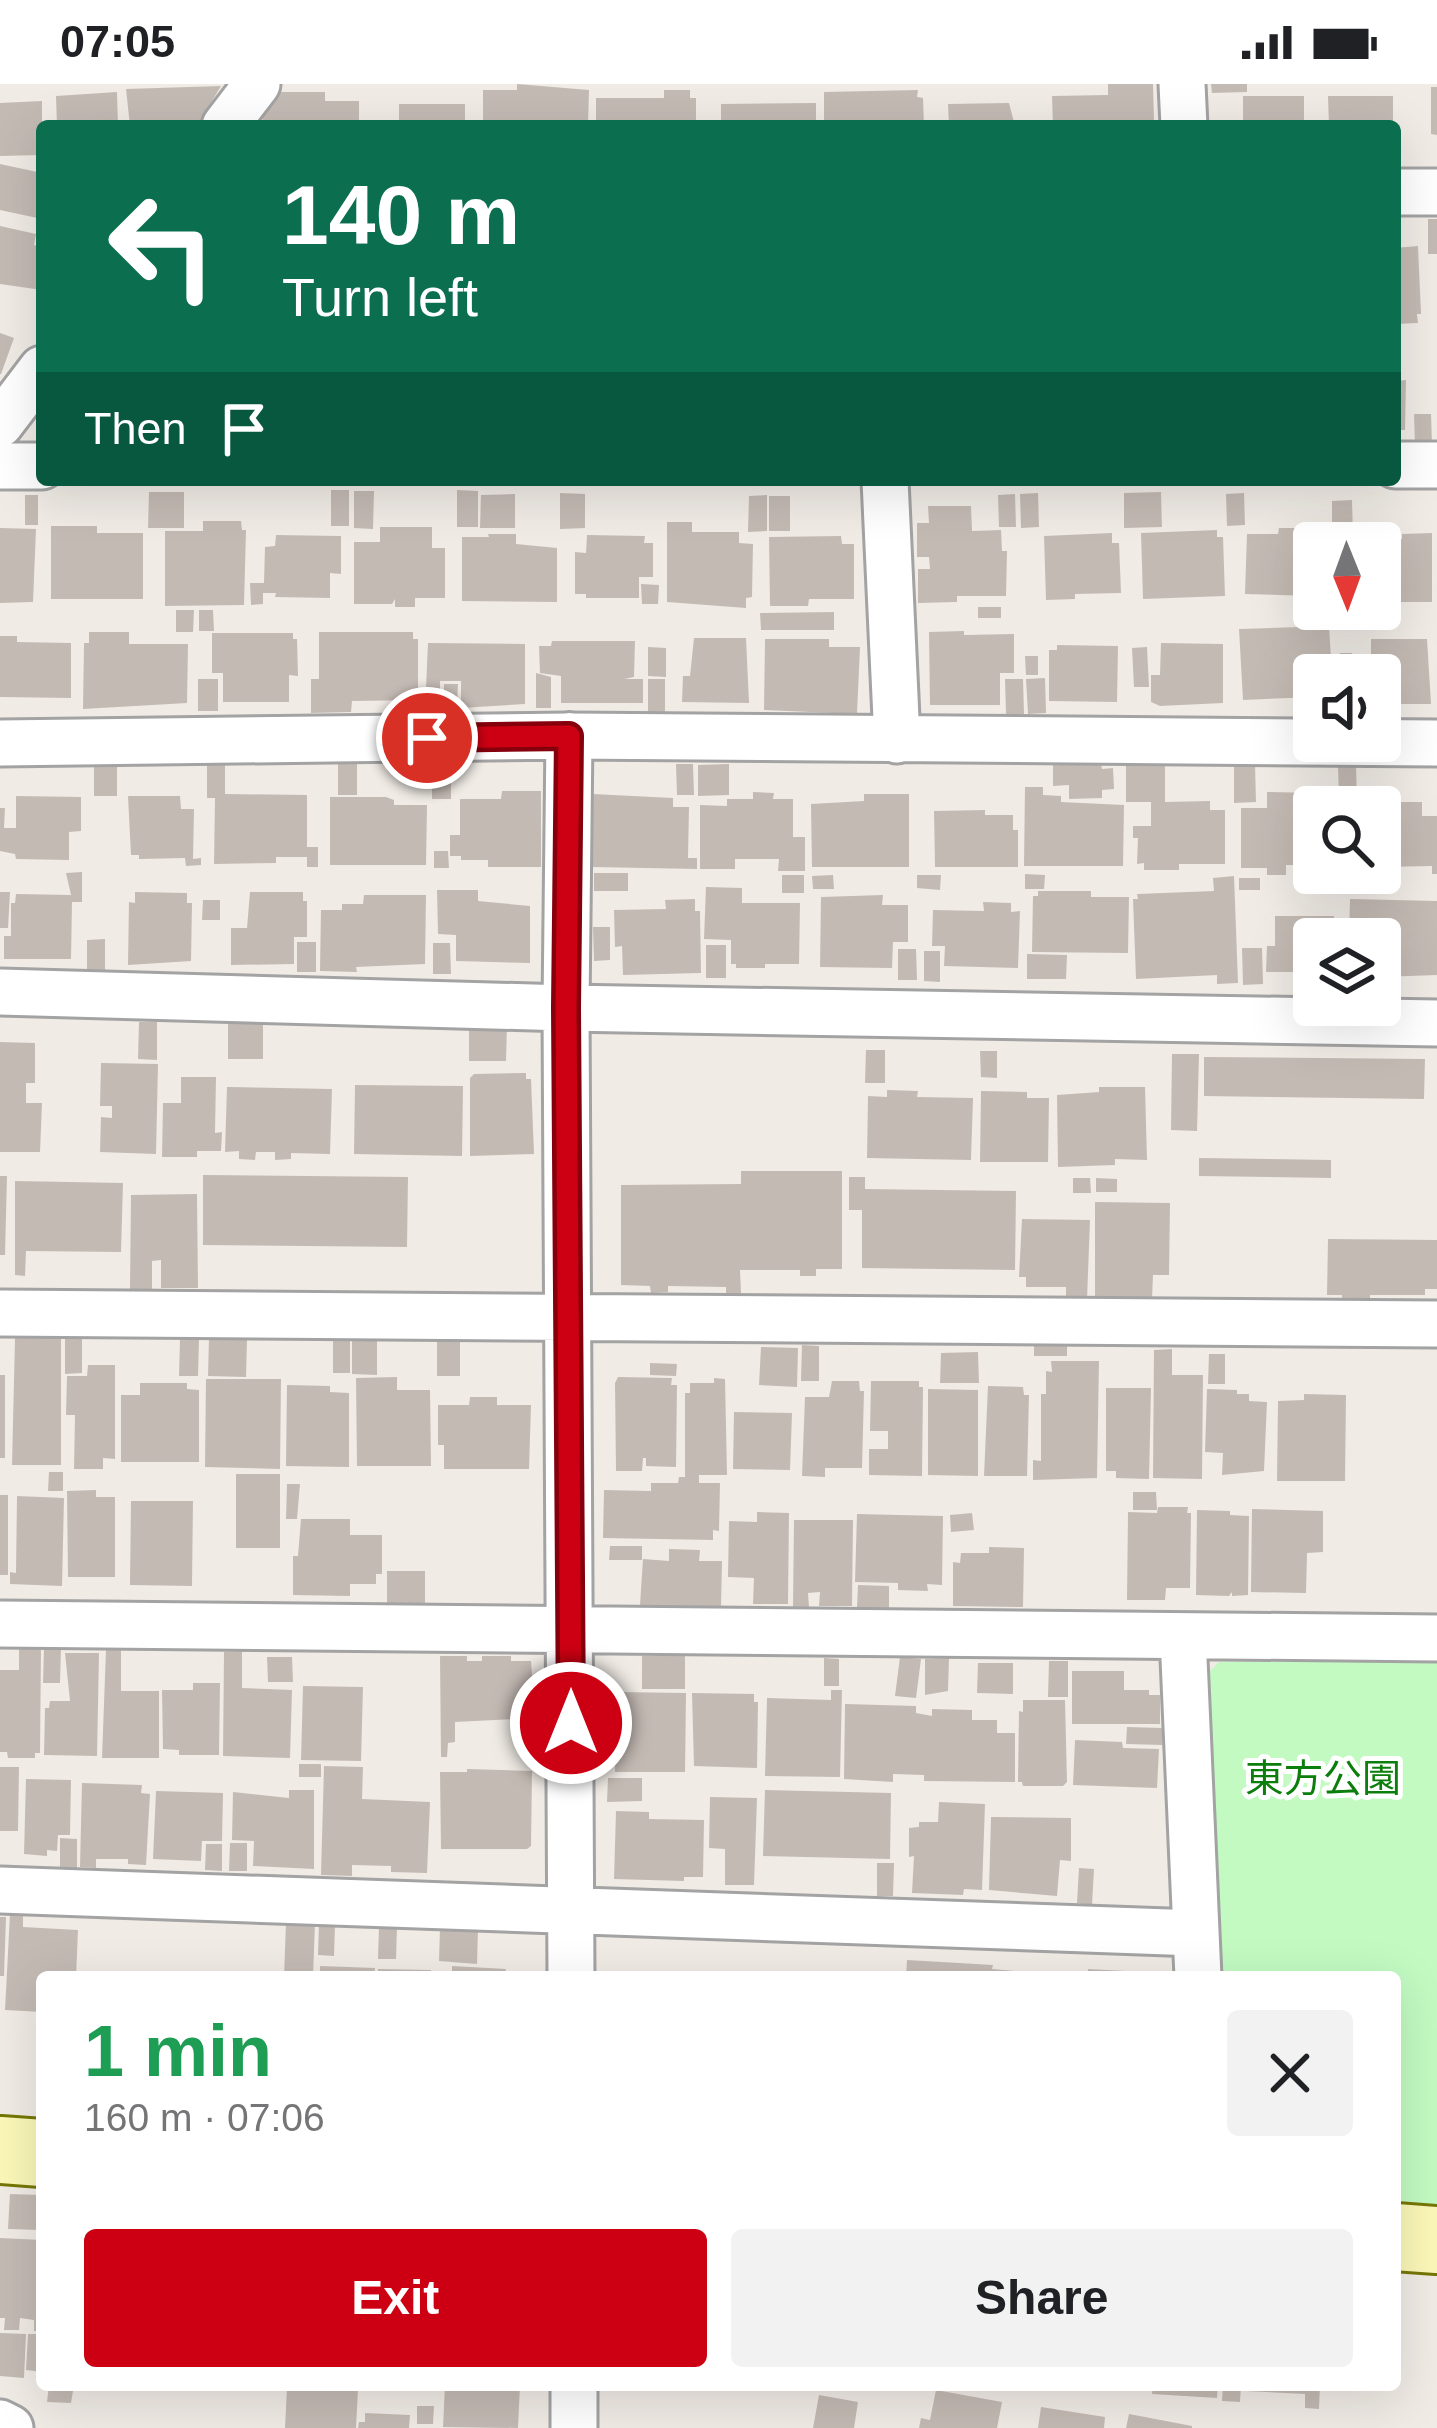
<!DOCTYPE html>
<meta charset="utf-8">
<style>
body{margin:0;font-family:Helvetica,"Noto Sans JP",sans-serif;background:#f2f2f2;color:#202124;height:100vh;display:flex;flex-direction:column;font-size:45px;white-space:nowrap}
*{box-sizing:border-box;margin:0}
p{font-size:39px;color:#757577}
.icon{flex:none;width:66px;height:66px;fill:none;stroke:currentColor;stroke-width:2;stroke-linecap:round;stroke-linejoin:round}
.map{position:relative;flex:1;overflow:hidden}
.side{position:absolute;left:36px;top:1887px;width:1365px;height:420px;display:flex;flex-direction:column;background:#fff;border-radius:12px;box-shadow:0 12px 48px #0002}
.side>*{flex:none}
.guide{position:absolute;left:36px;top:36px;width:1365px;height:366px;border-radius:12px;box-shadow:0 12px 48px #0002;background:#0b6e4f;color:#fff;overflow:hidden}
.needle{width:78px;rotate:179deg}
.controls{position:absolute;left:1293px;top:438px;display:grid;gap:24px}
.controls a{display:grid;place-items:center;width:108px;height:108px;border-radius:12px;background:#fff;box-shadow:0 12px 48px #0002;font-size:60px}
.pin{position:absolute;display:grid;place-items:center;width:102px;height:102px;color:#fff;margin:-51px;border:6px solid #fff;border-radius:50%;box-shadow:0 3px 12px #0007}
.me{position:absolute;width:132px;margin:-66px;rotate:0deg;stroke-linejoin:round;filter:drop-shadow(0 0 9px #0008)}
.turn{display:flex;align-items:center;gap:42px;height:252px;padding:0 48px;font-size:54px}
.turn .icon{width:156px;height:156px;stroke-width:2.5}
.turn b{display:block;font-size:84px;line-height:102px}
.then{display:flex;align-items:center;height:114px;padding:0 48px;background:#0003;gap:24px;font-size:45px}
.round{display:grid;place-items:center;flex:none;width:126px;height:126px;border-radius:12px;background:#f2f2f2}
.headline{display:flex;align-items:center;justify-content:space-between;height:204px;padding:0 48px}
h1{font-size:72px;font-weight:800;line-height:90px;color:#1e9e55}
.primary-button{display:flex;gap:24px;margin-top:auto;padding:24px 48px}
.primary-button a{flex:1;height:138px;border-radius:12px;background:#cd0013;color:#fff;font-size:48px;font-weight:800;line-height:138px;text-align:center}
.primary-button a+a{background:#f2f2f2;color:#202124}
.status{display:flex;justify-content:space-between;align-items:center;height:84px;padding:0 60px;background:#fff;direction:ltr}
.status svg{height:33px;fill:currentColor}
.map>svg:first-child{display:block}
.park{fill:#c2fac2}
.building{fill:#c4bab4}
.lines{fill:none;stroke-linecap:round;stroke-linejoin:round}
.street-casing{stroke:#a3a3a3;stroke-width:51}
.secondary-casing{stroke:#757704;stroke-width:72}
.street{stroke:#fff;stroke-width:45}
.secondary{stroke:#faf7b8;stroke-width:66}
.route-casing{stroke:#85000c;stroke-width:30}
.route{stroke:#cd0013;stroke-width:21}
.labels{text-anchor:middle;dominant-baseline:central;stroke-width:10;stroke-linejoin:round;paint-order:stroke}
.park-label{font-size:39px;fill:#0c7e0b;stroke:#fff}
</style>
<div class="status"><b>07:05</b><svg viewBox="0 0 49 12"><path d="M0 12V9h3v3zM5 12V6h3v6zM10 12V3h3v9zM15 12V0h3v12zM26 1h20v11H26zM47 4h2v5h-2z"/></svg></div>
<div class="map">
<svg width="1437" height="2344" viewBox="0 0 1437 2344">
<rect width="100%" height="100%" fill="#f0ebe5"/>
<path class="park" d="M1219,1578H1437V2121L1395,2118V1893H1219L1205,1592Z"/>
<path class="building" d="M517,0L589,6L588,42H483V6H517Z
M1108,0H1153L1154,37H1158V42H1053L1052,12L1108,11Z
M1211,0H1247V8L1212,9Z
M221,2L197,42H130L126,5Z
M1431,3H1437V51L1431,50Z
M664,6H690V14H696V42H596V14H664Z
M918,6L917,13L923,14L924,42H824V8Z
M117,8L118,42H57L56,12Z
M274,8H325V17H359V42H263L262,21L274,15Z
M1243,12H1304V42H1243Z
M1328,12H1393V42H1329Z
M42,17V71L0,72V19Z
M816,19V42H721V20Z
M1009,19L1015,42H949L948,20Z
M399,20H465V42H399Z
M0,80L42,89V135L0,126Z
M1428,135H1437V170H1428Z
M0,142L36,150L34,161L42,163V206L0,200Z
M1418,162L1421,230H1417L1418,239L1395,240V164Z
M0,249L14,254L1,290H0Z
M1406,296L1405,346H1395V297Z
M1414,330H1431L1432,361H1415Z
M331,406H349V442H331Z
M457,406L478,407V443H457Z
M354,407H374L373,445L354,444Z
M149,408H184V444H148Z
M1161,408L1162,443L1124,444V409Z
M560,409L585,410V444L560,445Z
M1038,409L1039,443L1021,444L1020,410Z
M1244,409L1245,441L1227,442L1226,410Z
M515,410V444H480L481,411Z
M1015,410L1016,443H999L998,411Z
M25,411H38V441H25Z
M767,411V447L748,448L749,412Z
M769,412H790V447H769Z
M1352,416L1353,450H1332V417Z
M928,422H971L972,447L1001,446L1002,467H1007L1006,512H957V518L918,519V485H930L929,473H917V439H929Z
M203,437H241L242,446H246L244,521L165,522V447H203Z
M667,438H692V448H739V459L753,460L752,513L746,514V524L667,518Z
M51,442H97V449H143V515H51Z
M380,443H432V464H445V514H415V523H395V515L392,520H354V458H380Z
M0,444L36,445L33,518L0,519Z
M1279,444H1298V451L1327,452L1326,459H1314V512L1245,510L1247,450H1278Z
M1217,446V453H1223L1225,512L1143,515L1141,449Z
M1112,449V459H1119L1121,509L1075,510V515L1046,516L1044,452Z
M1432,449V518H1380V459H1358V455H1402V450Z
M488,450H516V460L557,464V518L462,517V453H489Z
M276,451L341,452V490L330,489V514L275,513L276,509H263V520L251,521L250,499H264L265,463L275,462Z
M587,451L645,452L644,459H653V493H639V514H586V510H575V468L586,469Z
M841,452L842,460H854V515H809L808,522H770L769,453Z
M641,500L659,501L658,520H642Z
M978,523H1001V534H978Z
M176,526H194L193,548H176Z
M199,526H213L214,547H199Z
M834,528V546H761L760,529Z
M1329,542L1332,591H1314V613L1243,616L1239,545Z
M964,547V551L1014,550V589H1000V621H930L929,548Z
M89,548H129V560H188L187,619L83,625L84,559H89Z
M319,548H413V555H418V616L352,617L351,628L311,629V595H319Z
M212,549H293V555H297L298,592L289,591V618H223V589H212Z
M0,552H17V558L71,559V614L0,613Z
M694,554H746L749,619L682,618L683,592H690Z
M765,555H829V563H860L857,630L764,626Z
M1371,555H1427L1431,620H1380V591H1371Z
M552,557H635L634,593L624,595H643V619H561V592L540,589L539,562H551Z
M428,559L525,560V620L461,624V597H440V627H425Z
M1161,559L1223,560V619L1160,622L1151,618V591H1160Z
M1057,561L1118,562L1117,618L1049,617V566H1057Z
M648,563L666,564V593L648,592Z
M1147,563L1149,603H1134L1132,564Z
M1340,569H1352L1351,590L1340,591Z
M1025,572H1038V591H1026Z
M536,589L551,593V624H536Z
M1045,594L1046,629L1028,630L1026,595Z
M198,595H218V627H198Z
M648,595H665V630L648,629Z
M1005,595H1023L1024,630H1006Z
M444,600H458L457,621L444,622Z
M117,675V712H94V676Z
M432,677H451V715H432Z
M207,678H225V710L307,711V763H318V783H307V773H276V779L214,780L215,714H207Z
M338,680H357V711H338Z
M676,680H693L694,711H677Z
M729,680V711L698,712V681Z
M1053,680H1101L1102,685L1113,684L1114,705L1102,706V714L1069,715V701L1053,702Z
M1126,680H1165V718L1210,717V726H1225V780H1179V786H1144V779L1137,780L1138,754H1133V742H1151V718H1126Z
M1234,680H1255L1256,718L1234,719Z
M1338,681H1356L1357,717H1339Z
M1025,703H1043V711L1061,712V718L1124,721L1123,782H1024Z
M502,707H541V783H488V776H461V772H450V751H460V715H501Z
M753,708L774,709L773,715H793V753H805V787H778L779,775H735V785H700V721L727,722V715H753Z
M1267,708L1314,709V781H1286V791H1267V784H1241V724H1267Z
M593,710L673,714V723H689L688,774H697V785L593,783Z
M864,710H909V783H812L811,720L864,717Z
M16,712L81,713V747L69,748V776L16,775L15,770L0,767V724H5L4,744H16Z
M128,712H180L181,725H194L193,775L201,774V781L186,782L185,774L139,775V771H131Z
M330,713H386L394,716V721H427L426,781H330Z
M1363,718H1422V732H1437V790H1432V782L1380,783V723H1363Z
M985,726V731H1013V746H1018V783H935L934,727Z
M434,767H448L449,784H434Z
M82,788V818H72L71,875H4V852H11V819H15L16,810L71,811L66,789Z
M594,789H628V807H594Z
M1025,790L1045,791L1044,805H1025Z
M782,791H804V809H782Z
M833,791L834,805H813L812,792Z
M917,791H941L940,806L917,804Z
M1234,792L1238,899L1217,900V891L1136,895L1133,815H1138L1137,810L1214,807L1213,794Z
M1344,793H1363V806H1345Z
M1239,794H1260V806H1239Z
M706,803L742,804V819H800L799,880H765V884H736V880H731V856L704,855Z
M437,806H478V817L530,822V879L456,877V851L438,850Z
M1038,807H1091V813H1129L1128,869L1032,868L1033,812H1038Z
M0,808H10L8,844H0Z
M135,808L187,809V819H192L191,877L128,881L129,818L135,819Z
M250,808H303V817H307V853H294V880L231,881V844H247Z
M364,811H426L425,880L356,883L357,888L320,887L321,826H342V820H363Z
M883,811L882,821H908V858H893L892,884L820,883L821,813Z
M695,815V827H700L701,889L623,891L622,862L615,863L614,826L666,825L665,816Z
M1350,815L1437,817V891L1380,893V855H1349Z
M203,816H220V836H202Z
M983,818L1011,819V828L1020,827L1018,884L944,882L945,862H932L933,826L984,827Z
M1275,832H1334L1333,855H1314V888H1266L1267,862H1275Z
M593,843H610V876L594,877Z
M105,855V887L87,886V856Z
M297,858H316V888H297Z
M433,859H450L451,890H433Z
M706,861H726V894H706Z
M1242,864H1262L1263,900L1243,901Z
M898,865H916L917,896H898Z
M924,867H940V898L924,897Z
M1027,870L1067,871L1066,895H1027Z
M228,936H263V975H228Z
M139,938H157V976L138,975Z
M469,941H507L506,977H469Z
M0,958L35,959V999H26V1019H42L40,1068H0Z
M866,966H885V999H865Z
M980,967H997V994L981,993Z
M1172,970H1199L1197,1047L1171,1046Z
M1204,973L1425,975L1424,1015L1204,1012Z
M101,979L158,980L156,1070L100,1068L101,1033L112,1034V1022H100Z
M526,989V995H531L534,1070L470,1072V994L474,990Z
M181,993H216L215,1049L222,1048L221,1067H197V1073H162L163,1019H181Z
M355,1001L463,1002L462,1072L354,1070Z
M227,1003L332,1005L330,1070L291,1069V1075L275,1076V1068H256L255,1076L239,1075V1067L225,1068Z
M1099,1003H1145L1147,1076L1115,1075V1081L1058,1083L1057,1011L1099,1008Z
M887,1006L918,1007L917,1013L973,1014L971,1076L867,1074L868,1012L887,1013Z
M981,1007L1027,1008V1014H1049L1048,1078H980Z
M1199,1074L1331,1076V1094L1199,1092Z
M741,1087H842V1185H816V1192H800V1186H740L741,1209H726V1203L668,1202V1208L651,1209L650,1202L621,1201V1101L741,1100Z
M203,1091L408,1093L407,1163L203,1161Z
M0,1092H7L5,1171H0Z
M849,1093H865V1105L1016,1107L1015,1186L862,1184V1126H849Z
M1073,1094H1090L1091,1109H1073Z
M1096,1094L1117,1095V1108H1096Z
M15,1097L123,1099L121,1168L26,1167L25,1192L15,1191Z
M197,1110L198,1204H161V1176L152,1177V1205H130L131,1111Z
M1095,1118L1170,1119L1169,1191H1153L1152,1215H1095Z
M1022,1135L1090,1136L1087,1216H1066V1203H1026V1193H1019Z
M1328,1155L1437,1156V1205H1425V1211H1370V1219L1342,1220V1211H1327Z
M15,1254H61V1381H12Z
M209,1254L247,1255L246,1293L208,1292Z
M333,1254H350V1289H333Z
M65,1255H82V1289L65,1290Z
M180,1255H199L198,1292H179Z
M377,1255V1291L352,1290V1256Z
M437,1257L460,1258V1292H437Z
M802,1261L819,1262V1297H801Z
M1034,1262H1067V1272H1034Z
M761,1263L798,1264L797,1303L759,1301Z
M1172,1265V1291H1203L1202,1395L1153,1394L1154,1266Z
M978,1268L979,1299H940L941,1269Z
M1209,1270H1225V1300H1208Z
M1051,1277H1099L1097,1394L1033,1396V1376L1041,1377V1310H1046V1287L1052,1288Z
M650,1279L677,1280L676,1292L650,1291Z
M88,1281H115V1375L103,1374V1385H74L75,1331H66L67,1292H87Z
M0,1291H5V1374H0Z
M397,1293V1306H430L431,1382H357L356,1294Z
M618,1293L672,1294L671,1301H677L676,1383L646,1382V1374H643L642,1387H616L615,1299Z
M714,1294L725,1295L727,1391H699V1399H720L719,1447L713,1446V1456L603,1454L604,1406L651,1407V1399H678L679,1393H685V1309H690V1299H714Z
M206,1295H281L280,1385L205,1383Z
M832,1297H859L860,1307H864L862,1384H825V1393L802,1392L805,1313H829Z
M871,1297H919V1303H923L922,1392L869,1391V1365H888V1347H870Z
M140,1299H187V1305L199,1306V1378H121V1311H140Z
M287,1301L330,1302V1308L349,1309V1383L286,1382Z
M988,1302L1023,1303L1024,1311H1029L1027,1392H984Z
M1106,1304H1151L1149,1395L1116,1394V1387H1106Z
M928,1305L978,1306V1392L928,1391Z
M1207,1305L1237,1306V1310H1249V1317L1267,1318L1264,1387L1222,1391L1223,1369L1205,1368Z
M1304,1310L1346,1311L1345,1397H1277L1278,1317L1304,1316Z
M470,1313H497V1321H531L529,1385H444V1361H438V1321H469Z
M734,1328L792,1329L790,1386L733,1385Z
M49,1388H63V1407H48Z
M236,1390H280V1464H236Z
M287,1400H300L297,1435H286Z
M96,1406V1413H115V1493H68L67,1407Z
M1133,1408H1156L1157,1426H1133Z
M0,1411H8V1491H0Z
M17,1412L64,1414L62,1502L10,1500V1488L16,1489Z
M131,1417H193L192,1502L130,1501Z
M1158,1423H1188L1187,1429H1191L1190,1504H1166L1165,1516H1127L1128,1428L1157,1429Z
M1252,1425L1323,1427V1468L1307,1469L1306,1509L1251,1508Z
M1197,1426L1230,1427V1431L1249,1432L1248,1511L1232,1512V1508L1229,1512L1196,1511Z
M757,1428L789,1429L788,1520H753L754,1494L728,1493L729,1437L757,1438Z
M972,1429L974,1446L951,1448L950,1431Z
M857,1430L943,1432L942,1501L927,1500L928,1507L898,1506V1499L855,1498Z
M301,1435H350V1451H382V1490H376V1500H350V1512L293,1511V1472H298Z
M794,1436H853L852,1522H819L820,1508L808,1509L809,1523H793Z
M610,1462H642V1476H609Z
M989,1463L1024,1464L1023,1523L953,1522V1478L960,1479L961,1469H989Z
M669,1465L700,1466L699,1477H722L721,1523L640,1521L643,1475L669,1477Z
M387,1487H425V1522H387Z
M858,1501L889,1502V1525L857,1524Z
M19,1563H41L40,1669H35V1674H8L7,1668H0V1586H19Z
M44,1564H61L60,1599H43Z
M106,1566H121V1607H159V1674H102Z
M242,1567V1604L292,1606L290,1674L223,1672L224,1568Z
M65,1569H99L97,1672L44,1671L45,1624H49L50,1617H70Z
M440,1572H467V1577H482V1572H511V1577H531L535,1634L455,1638V1658L448,1659L447,1673H441Z
M642,1572H685V1605H642Z
M267,1573H292L293,1598H268Z
M900,1573L921,1575L916,1614L895,1612Z
M824,1574L839,1575V1602H824Z
M949,1574L948,1607L925,1611V1575Z
M1049,1577H1068V1613H1048Z
M978,1579H1013V1610L977,1609Z
M1072,1587H1124V1606H1149V1611H1160V1640H1072Z
M193,1599H220L219,1671H179V1666L163,1665L162,1606H193Z
M303,1602L363,1603L361,1677L301,1676Z
M831,1606H842L840,1693L765,1692L767,1614L831,1616Z
M616,1608L686,1609L685,1688H615Z
M692,1609L754,1610V1618H758L757,1684L694,1682Z
M1023,1616H1065L1067,1698L1063,1702H1023L1022,1698H1018L1019,1627L1023,1628Z
M845,1620L916,1622V1629L932,1632V1625L972,1626V1636H997V1649H1015V1698L924,1697V1691L893,1690V1698L844,1695Z
M1127,1643L1163,1644L1162,1661L1126,1660Z
M1075,1656L1122,1658L1123,1664L1159,1665L1157,1704L1073,1701Z
M299,1680H321V1693H299Z
M324,1682L363,1683L362,1715L430,1718L427,1789L391,1788V1782L352,1781V1792L321,1791Z
M0,1683H19L18,1747H0Z
M467,1685L532,1687L531,1762L527,1765H441L440,1688H467Z
M608,1694H642V1717L607,1718Z
M26,1695L71,1696L70,1751H58L57,1767L47,1766V1772L24,1770Z
M82,1699L142,1701L141,1709L150,1710L146,1781L128,1780V1775H96V1784L80,1783Z
M289,1706H314V1785L253,1782L254,1757L232,1756L233,1708L289,1714Z
M765,1706L891,1709L890,1775L763,1772Z
M156,1707L223,1709L222,1757H202L201,1777L153,1775Z
M710,1713L757,1714L754,1801H725V1765L709,1764Z
M939,1718L985,1720L982,1806L964,1805L963,1811L912,1809L914,1772L909,1773V1744L919,1743V1738H938Z
M616,1727L649,1728V1735L704,1736L703,1793H684V1797L614,1795Z
M991,1733L1071,1734V1777L1060,1776L1057,1812L989,1806Z
M60,1754L77,1755V1785L60,1784Z
M230,1759H247V1787H229Z
M206,1760H222V1787L205,1786Z
M877,1779H894L893,1812H877Z
M1079,1784L1094,1785L1092,1821L1077,1819Z
M10,1830L23,1831V1843L78,1846L76,1893H42V1928L5,1926Z
M0,1833H6L4,1892H0Z
M286,1839H315L313,1893H284Z
M319,1839L335,1840L334,1872L318,1871Z
M379,1842L397,1843L396,1875H378Z
M440,1844L478,1846L477,1880L439,1877Z
M907,1876L993,1881L992,1885L1026,1888V1893H906Z
M320,1882L375,1884L374,1893H320Z
M452,1882L506,1885L505,1893H452Z
M378,1885L431,1886V1893H378Z
M1088,1885L1164,1889V1893H1088Z
M10,2110L41,2111L39,2146L8,2145Z
M0,2154L42,2156V2247H34V2236L20,2234L19,2246H4L5,2234H0Z
M0,2249L26,2250L24,2294L0,2292Z
M28,2250H42V2288L26,2286Z
M49,2301L73,2307L71,2319L47,2318Z
M445,2301H520L518,2344L443,2343Z
M1153,2301H1218L1217,2314L1152,2310Z
M1223,2301H1241L1240,2318L1222,2317Z
M1246,2301H1320L1319,2325L1305,2324V2310L1246,2307Z
M287,2303L358,2306L356,2344H285Z
M936,2306L1002,2318L997,2344H919L921,2334L930,2336Z
M819,2311L858,2318L854,2344H813Z
M417,2322H434L433,2340H417Z
M1041,2323L1105,2333L1104,2344H1038Z
M365,2329L410,2331L409,2344H358L359,2338H365Z
M1129,2330L1192,2342V2344H1126Z"/>
<g class="lines">
<defs>
<path id="street" d="M1182,0L1184,42
M225,42L257,0
M1395,108H1437
M0,340L42,285
M1395,381H1437
M0,382H42
M885,396L897,656
M569,652L566,924L571,1893
M0,659L569,652L1437,659
M0,908L566,924L1437,939
M0,1229L1437,1240
M0,1540L1437,1554
M1183,1552L1198,1893
M0,1806L1196,1849
M0,2339L10,2344
M574,2344V2301"/>
<path id="secondary" d="M0,2066L42,2069
M1395,2153L1437,2156"/>
</defs>
<use href="#street" class="street-casing"/>
<use href="#secondary" class="secondary-casing"/>
<use href="#street" class="street"/>
<use href="#secondary" class="secondary"/>
</g>
<g class="lines">
<defs>
<path id="route" d="M427,654L569,652L566,924L571,1639"/>
</defs>
<use href="#route" class="route-casing"/>
<use href="#route" class="route"/>
</g>
<g class="labels">
<g class="park-label">
<text x="1323" y="1694">東方公園</text>
</g>
</g>
</svg>
<div class="controls">
<a><svg class="needle" viewBox="-14 -14 28 28"><path d="M0-13l5 13h-10z" fill="#e53935"/><path d="M0 13l5-13h-10z" fill="#757577"/></svg></a>
<a><svg class="icon" aria-label="sound" viewBox="0 0 24 24"><path d="M4 9h4l5-4v14l-5-4H4zM17 9q2 3 0 6"/></svg></a>
<a><svg class="icon" aria-label="search" viewBox="0 0 24 24"><circle cx="10" cy="10" r="6"/><path d="M15 15l6 6"/></svg></a>
<a><svg class="icon" aria-label="layers" viewBox="0 0 24 24"><path d="M12 4l9 5-9 5-9-5zM3 14l9 5 9-5"/></svg></a>
</div>
<div class="pin" style="left:427px;top:654px;background:#d93025"><svg class="icon" aria-label="arrive" viewBox="0 0 24 24"><path d="M6 21V4h12l-3 4 3 4H6"/></svg></div>
<svg class="me" style="left:571px;top:1639px" viewBox="-20 -20 40 40"><circle r="17" fill="#cd0013" stroke="#fff" stroke-width="3"/><path d="M0-11L8 9 0 5-8 9z" fill="#fff"/></svg>
<div class="guide">
<div class="turn"><svg class="icon" aria-label="left" viewBox="0 0 24 24"><path d="M17 20v-9H6M10 6l-5 5 5 5"/></svg><div><b>140 m</b>Turn left</div></div>
<div class="then">Then<svg class="icon" aria-label="arrive" viewBox="0 0 24 24"><path d="M6 21V4h12l-3 4 3 4H6"/></svg></div>
</div>
<section class="side">
<div class="headline"><div><h1>1 min</h1><p>160 m · 07:06</p></div><a class="round"><svg class="icon" aria-label="close" viewBox="0 0 24 24"><path d="M6 6l12 12M18 6L6 18"/></svg></a></div>
<div class="primary-button"><a>Exit</a><a>Share</a></div>
</section>
</div>
